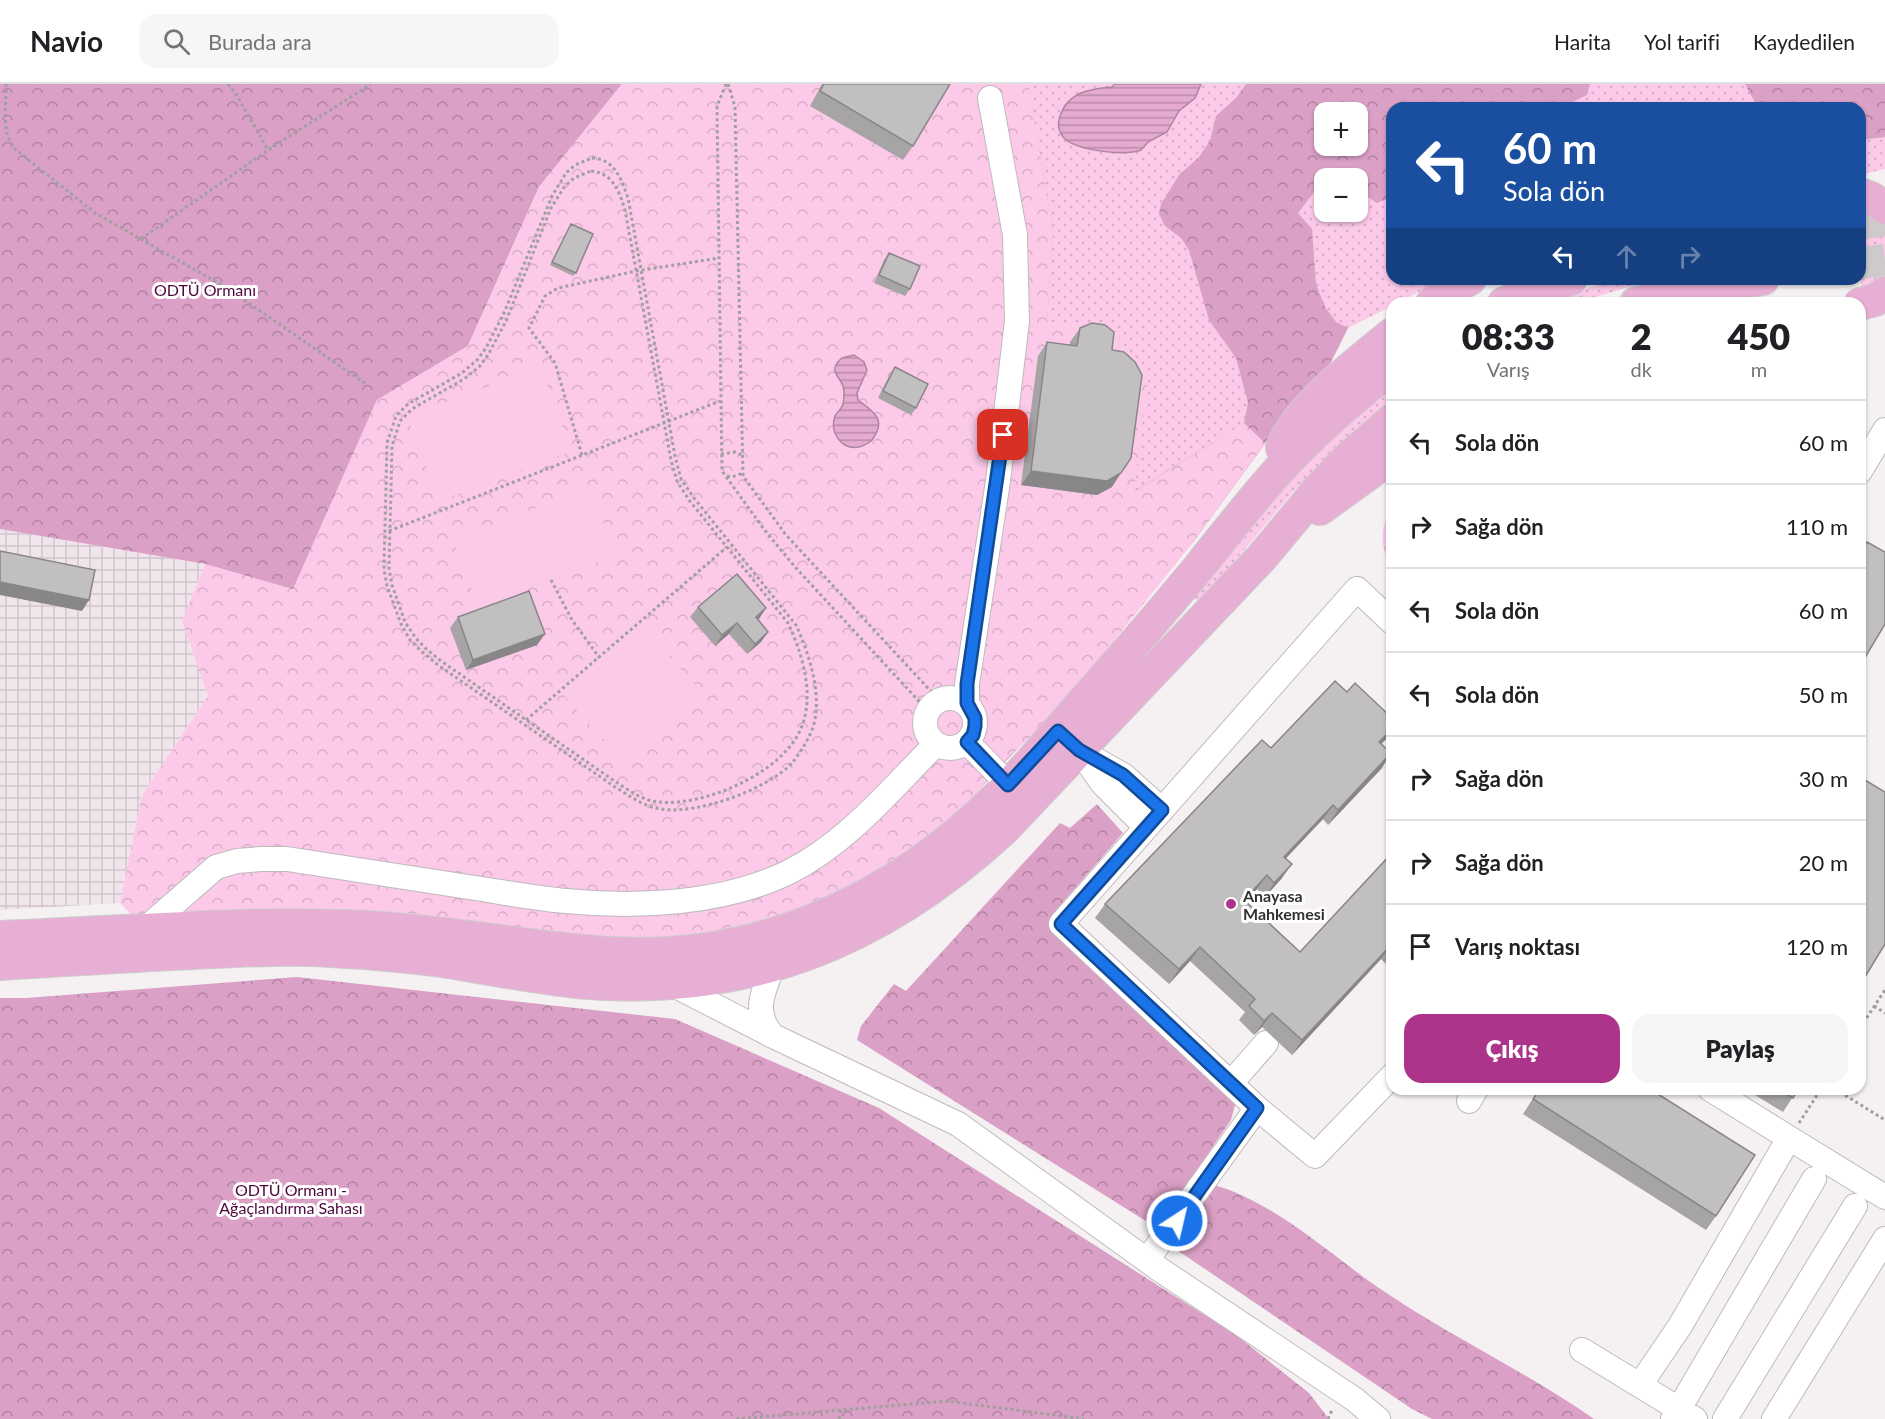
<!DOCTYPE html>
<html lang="tr">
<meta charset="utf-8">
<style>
body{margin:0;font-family:Lato,sans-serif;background:#f6f6f6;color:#202124;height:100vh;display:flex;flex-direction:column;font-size:22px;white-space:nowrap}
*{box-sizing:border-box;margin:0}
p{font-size:20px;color:#757577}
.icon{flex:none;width:33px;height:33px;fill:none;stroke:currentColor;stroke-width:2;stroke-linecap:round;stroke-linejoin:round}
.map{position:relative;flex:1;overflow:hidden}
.side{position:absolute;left:1386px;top:213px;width:480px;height:798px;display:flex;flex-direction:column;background:#fff;border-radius:18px;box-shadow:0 2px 4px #0004}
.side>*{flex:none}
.hud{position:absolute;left:1386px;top:18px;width:480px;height:183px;border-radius:18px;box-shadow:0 2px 4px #0004;background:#1a4fa0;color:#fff;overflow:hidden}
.fabs{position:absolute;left:1314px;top:18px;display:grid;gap:12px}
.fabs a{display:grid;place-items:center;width:54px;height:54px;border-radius:12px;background:#fff;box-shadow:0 2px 4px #0004;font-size:30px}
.pin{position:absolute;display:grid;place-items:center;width:51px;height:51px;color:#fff;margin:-26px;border-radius:12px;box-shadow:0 3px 9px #0006}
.me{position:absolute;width:66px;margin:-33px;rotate:35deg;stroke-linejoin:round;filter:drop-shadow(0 0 4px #0008)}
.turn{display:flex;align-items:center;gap:21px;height:126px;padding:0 18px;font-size:27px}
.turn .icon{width:78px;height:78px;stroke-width:2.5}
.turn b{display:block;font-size:42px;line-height:51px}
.lanes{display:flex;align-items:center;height:57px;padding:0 18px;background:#0003;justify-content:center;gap:30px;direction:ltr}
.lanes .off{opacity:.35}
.eta{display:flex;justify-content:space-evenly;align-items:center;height:102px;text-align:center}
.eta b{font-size:36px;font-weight:800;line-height:42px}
.action{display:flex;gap:12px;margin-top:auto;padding:12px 18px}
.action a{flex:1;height:69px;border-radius:18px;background:#ac358b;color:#fff;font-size:24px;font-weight:800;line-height:69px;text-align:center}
.action a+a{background:#f6f6f6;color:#202124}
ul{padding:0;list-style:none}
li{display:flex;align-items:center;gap:18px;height:84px;padding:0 18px;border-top:2px solid #e0e0e0}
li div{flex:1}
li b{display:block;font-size:22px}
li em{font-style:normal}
header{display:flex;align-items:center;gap:36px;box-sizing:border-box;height:84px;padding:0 30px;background:#fff;border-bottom:2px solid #e0e0e0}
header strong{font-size:28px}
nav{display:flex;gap:33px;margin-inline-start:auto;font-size:21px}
.search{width:420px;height:54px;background:#f6f6f6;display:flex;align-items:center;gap:15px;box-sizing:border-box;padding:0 21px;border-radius:18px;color:#757577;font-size:22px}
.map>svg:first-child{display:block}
.industrial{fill:url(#industrial-grid)}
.grass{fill:url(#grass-dots);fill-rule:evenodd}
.forest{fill:url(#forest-crowns);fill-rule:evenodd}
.park{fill:url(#park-crowns)}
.garden{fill:#fcc9e9}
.water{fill:url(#water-rules);stroke:#af85a0;stroke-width:1.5}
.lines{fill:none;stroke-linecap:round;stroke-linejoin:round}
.major-tunnel{stroke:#cecacc;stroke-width:32;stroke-dasharray:32 16;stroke-linecap:butt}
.minor-casing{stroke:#bebabc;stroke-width:26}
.major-casing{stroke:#cecdce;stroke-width:34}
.path{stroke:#a29fa1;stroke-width:3;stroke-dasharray:3 3;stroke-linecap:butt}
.minor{stroke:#fff;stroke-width:24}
.major{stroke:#e7afd4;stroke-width:32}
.wall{fill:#a7a4a6}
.shaded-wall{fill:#888687}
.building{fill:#c2bfc1;stroke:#888687;stroke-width:1.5}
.route-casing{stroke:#114b97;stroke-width:15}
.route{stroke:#1a73e8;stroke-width:10}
.poi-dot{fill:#ac358b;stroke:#fff;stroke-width:2}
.labels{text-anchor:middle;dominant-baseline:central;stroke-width:6;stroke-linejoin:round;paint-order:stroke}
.park-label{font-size:16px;fill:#4d073c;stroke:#fff}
.poi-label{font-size:16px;font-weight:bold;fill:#323031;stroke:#fff;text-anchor:start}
</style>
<header>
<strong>Navio</strong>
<div class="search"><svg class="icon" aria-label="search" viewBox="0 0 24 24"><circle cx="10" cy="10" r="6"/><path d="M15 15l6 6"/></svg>Burada ara</div>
<nav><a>Harita</a><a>Yol tarifi</a><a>Kaydedilen</a></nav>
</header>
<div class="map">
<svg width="1885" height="1335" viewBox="0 0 1885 1335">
<defs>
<pattern id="industrial-grid" width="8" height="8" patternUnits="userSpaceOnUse" patternTransform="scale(1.5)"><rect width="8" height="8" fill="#f1e5ec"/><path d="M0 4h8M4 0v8" fill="none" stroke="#cfc5cb"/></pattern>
<pattern id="grass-dots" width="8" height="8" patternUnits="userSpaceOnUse" patternTransform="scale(1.5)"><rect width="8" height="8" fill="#fcc9e9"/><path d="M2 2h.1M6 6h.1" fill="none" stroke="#d8adc8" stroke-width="1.8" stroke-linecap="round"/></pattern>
<pattern id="forest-crowns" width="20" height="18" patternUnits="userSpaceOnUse" patternTransform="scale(1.5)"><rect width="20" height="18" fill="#daa0c5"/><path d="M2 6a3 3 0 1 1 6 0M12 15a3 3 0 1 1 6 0" fill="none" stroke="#b183a1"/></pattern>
<pattern id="park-crowns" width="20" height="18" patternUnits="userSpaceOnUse" patternTransform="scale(1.5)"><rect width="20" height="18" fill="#fcc9e9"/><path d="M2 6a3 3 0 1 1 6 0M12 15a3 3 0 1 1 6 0" fill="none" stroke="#d8adc8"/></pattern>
<pattern id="water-rules" width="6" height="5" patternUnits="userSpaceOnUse" patternTransform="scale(1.5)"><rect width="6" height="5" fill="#e5aacf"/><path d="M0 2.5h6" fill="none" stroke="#ba8ba9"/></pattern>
</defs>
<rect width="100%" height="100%" fill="#f5f1f3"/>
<path class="industrial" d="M0,445L205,480L182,537L208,612L142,711L120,819L0,826Z"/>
<path class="grass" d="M1028,0H1885V85L1860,91V24H1392V195H1444L1397,219H1392V222L1348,244L1321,298L1265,359L1244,339L1133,408L1148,293L1113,247L1047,239L1053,147ZM1324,28H1358V62H1324ZM1324,94H1358V128H1324Z
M1860,125L1875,132L1885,144V188L1879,196L1862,206L1860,194Z
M1616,195H1666L1632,202L1576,219H1542Z
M1392,302V316L1355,345L1294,407L1200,518L1192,514L1280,406L1323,360Z"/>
<path class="forest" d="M0,0H622L539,103L468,262L377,316L293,506L205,480L0,445Z
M1028,0L1053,147L1047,239L1133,408L1244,339L1248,319L1236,274L1209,236L1189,166L1181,154L1165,142L1159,130L1161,120L1179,91L1199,73L1210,57L1216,32L1236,14L1246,0H1590L1587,11L1560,24H1392V113L1377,119L1358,107V94H1332L1326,92L1298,129L1312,145L1316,200L1325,223L1336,238L1348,244L1321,298L1275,346L1194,457L1019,663L975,710ZM1324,28H1358V62H1324Z
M1745,0H1885V53L1860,56V24H1758Z
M1097,720L1123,749L1051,832L1054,848L1232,1015L1235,1021L1231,1036L1157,1144L857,956L861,942L894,900L906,907L1060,739L1070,744Z
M297,893L675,935L879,1024L1236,1251L1309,1309L1329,1335H0V914H26Z
M1214,1101C1272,1117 1326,1167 1376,1202C1445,1250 1524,1286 1594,1335H1432L1412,1325L1168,1160Z"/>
<path class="park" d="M622,0H1028L1053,147L1047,239L1113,247L1148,293L1134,408L1244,339L1265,359L1194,457L1080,599L1045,640L1010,671L975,710L986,723L964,744L742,858L145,845L120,819L142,711L208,612L182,537L205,480L293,505L377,316L468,262L539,103Z
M1392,425V483C1380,465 1379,442 1392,425Z"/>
<path class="garden" d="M540,283L572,367L439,417L407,333Z
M590,403L616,471L479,524L453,456Z
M638,537L707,614L629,684L560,607Z"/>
<path class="water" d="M1115,0H1201L1195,14L1179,27L1167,48L1148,58L1141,66C1125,72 1077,67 1064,54C1059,48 1057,40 1060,32C1068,8 1089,5 1112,3Z
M854,271L864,278L867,286L857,309L858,316C874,328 888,336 871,357C863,363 854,366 845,361C835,355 831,343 835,332C837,328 842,325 843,320C844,317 844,310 844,306C843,293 825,288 842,274Z"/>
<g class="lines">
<path class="major-tunnel" d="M1860,140L1885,136
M1860,179L1885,176"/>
<defs>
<path id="minor" d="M1860,387L1885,346
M925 639a25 25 0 1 1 50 0a25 25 0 1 1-50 0Z
M967,619V600L998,397L1017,237L1015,151L990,14
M967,658L1009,701
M1079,666L1103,700L1146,743
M1084,669L1123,691L1162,726
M145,845L216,783L237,777L261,775H287C345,784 404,793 462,802C497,807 531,814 566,817C637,824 724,820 789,788C847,759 891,705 936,660
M773,882C763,907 752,930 773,952
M672,900L773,952L958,1040L1159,1185L1354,1315L1378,1335
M1231,999L1266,959
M1710,1005L1789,1054
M1469,1017L1476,1005
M1257,1024L1061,840L1357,505L1392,538
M1147,1176L1257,1024L1315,1072L1392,992
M1582,1266L1695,1335
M1640,1301L1680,1242L1789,1054L1885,1113
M1673,1335L1814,1095
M1725,1335L1855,1122
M1774,1335L1885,1155"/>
<path id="major" d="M1860,110L1871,114L1885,124
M1432,219L1451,205L1470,195
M1504,219L1544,203L1571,195
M1636,219L1690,207L1763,195
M1860,220L1875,216L1885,209
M1282,364C1298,323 1358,278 1392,250
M1320,425L1392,373
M0,853C123,848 244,837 367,843C449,847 530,864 611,869C761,878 895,815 1000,710C1029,682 1055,650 1082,619C1122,574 1161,529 1199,483C1228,447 1256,410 1288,376C1320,343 1355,312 1392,284
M0,880C65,876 130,872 194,869C240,867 286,864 331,867C368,869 405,872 441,877C486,884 531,893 576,898C744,914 880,859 1003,746L1262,473L1317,407L1348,374L1392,336"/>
</defs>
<use href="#minor" class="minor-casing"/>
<use href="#major" class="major-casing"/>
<path class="path" d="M6,0C7,24 0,46 15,65L95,129L227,204L366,300
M228,0L236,10L268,66
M726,0L717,22L722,387L763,444L795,483L928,627
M728,0L735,23L743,392L786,451L939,616
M592,74C615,75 621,95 628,114L675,372L681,395L694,414L796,541C809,569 823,612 813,643C809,655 800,669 792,679C767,706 696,731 661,725C644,723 630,712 615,703L438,581L421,567L410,556L401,540L387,502L384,485L387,359L396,332L408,320L462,289L477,276L486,264L504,229L552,112L566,89L575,81Z
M591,87C613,89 619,107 625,126L671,376L677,397L689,416L788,539C801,567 813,604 804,636C791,686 706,723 658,718C641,716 627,705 613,696L441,577L425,564L415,553L405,538L392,501L389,485L392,362L400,337L412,325L464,295L479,283L488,271L506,237L551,124L565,102L574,94Z
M141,155L268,66L371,0
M721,370L735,368L742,371
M582,371L555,279L529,244L545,212L558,204L636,187L719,174
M727,392L732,393L743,389
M389,447L720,317
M551,496L572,536L599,573L727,463
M526,636L599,573
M1874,922L1885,929
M1860,944L1885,906
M1835,1005L1885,1036
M1799,1039L1821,1005
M736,1335L947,1317L1084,1335
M839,1335L841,1325
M1328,1335L1332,1326"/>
<use href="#minor" class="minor"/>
<use href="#major" class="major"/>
</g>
<path class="wall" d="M822,0H950L913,62L903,76L810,22Z
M571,140L576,189L573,192L550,181Z
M889,169L910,205L905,212L874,199L884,176Z
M1080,244L1112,266V403L1097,411L1021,401L1038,272L1047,258L1070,261V258Z
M895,283L916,324L911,331L878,314L890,290Z
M698,523L758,536L768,548L761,558L747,570L729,550L715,562L690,533Z
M458,533L537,561L466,586L450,544Z
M1388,653L1381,660L1382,684L1328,741L1323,735L1286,774L1282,794L1265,813L1257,805L1245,818L1300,868L1392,769V878L1388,882L1381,875L1292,971L1262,943L1254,951L1239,936L1245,928L1190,877L1169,900L1095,834L1105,820L1271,664Z
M1539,1005H1650L1716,1132L1706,1146L1523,1030Z
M1745,1005H1798L1783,1028Z"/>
<path class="shaded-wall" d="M1031,387L1121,389L1112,403L1097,411L1021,401Z
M0,498L89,516L82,527L0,511Z
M766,524L759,535L748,544L756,533Z
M737,539L729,550L715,562L722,551Z
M768,548L761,558L747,570L755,560Z
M545,550L537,561L466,586L473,576Z
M1392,645V647L1388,653L1370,672L1379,658Z
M1391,669L1382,684L1328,741L1338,726Z
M1333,721L1323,735L1274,787L1284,773Z
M1292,780L1282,794L1265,813L1274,799Z
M1267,791L1257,805L1234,830L1244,816Z
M1391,861L1381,875L1292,971L1302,956Z
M1200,863L1190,877L1169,900L1179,885Z
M1272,929L1262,943L1254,951L1264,937Z"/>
<path class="building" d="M824,0H950L913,62L820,7Z
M571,140L593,150L576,189L552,178Z
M889,169L920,182L910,205L879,191Z
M1092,239L1105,241L1114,248L1112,266L1124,268L1135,278L1142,291L1131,374L1121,389L1107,397L1031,387L1047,258L1077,262L1080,244Z
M895,283L928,300L916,324L883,307Z
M1867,458L1885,468V540L1860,582V469Z
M0,467L95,486L89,516L0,498Z
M737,490L766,524L756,533L768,548L755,560L737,539L722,551L698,523Z
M529,507L545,550L473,576L458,533Z
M1335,597L1347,608L1355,599L1392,634V645L1379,658L1391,669L1338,726L1333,721L1284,773L1292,780L1274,799L1267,791L1244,816L1300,868L1392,769V863L1391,861L1302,956L1272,929L1264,937L1249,922L1255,915L1200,863L1179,885L1105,820L1262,656L1271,664Z
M1860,693L1885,708V860L1860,901Z
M1540,1005H1650L1755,1071L1716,1132L1533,1015Z
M1778,1005H1798L1793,1014Z"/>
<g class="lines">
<defs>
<path id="route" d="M1003,351L967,600V619L975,634V642L973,651L967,658L1008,701L1058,647L1079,666L1123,691L1162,726L1061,840L1257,1024L1177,1137"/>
</defs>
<use href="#route" class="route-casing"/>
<use href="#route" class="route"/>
</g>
<circle class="poi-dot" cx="1231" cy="820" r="6"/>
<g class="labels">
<g class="park-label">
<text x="205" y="205">ODTÜ Ormanı</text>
<text x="291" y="1105">ODTÜ Ormanı -<tspan x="291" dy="18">Ağaçlandırma Sahası</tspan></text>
</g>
<g class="poi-label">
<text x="1243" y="811">Anayasa<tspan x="1243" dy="18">Mahkemesi</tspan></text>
</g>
</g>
</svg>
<div class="fabs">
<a>+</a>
<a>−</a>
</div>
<div class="pin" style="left:1003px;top:351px;background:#d93025"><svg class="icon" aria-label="arrive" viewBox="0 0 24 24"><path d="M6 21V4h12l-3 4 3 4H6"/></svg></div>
<svg class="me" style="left:1177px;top:1137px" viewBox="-20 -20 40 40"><circle r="17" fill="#1a73e8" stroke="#fff" stroke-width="3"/><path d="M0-11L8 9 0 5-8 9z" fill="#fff"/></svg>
<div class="hud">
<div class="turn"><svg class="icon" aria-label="left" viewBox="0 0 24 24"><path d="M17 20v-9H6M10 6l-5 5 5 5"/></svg><div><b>60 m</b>Sola dön</div></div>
<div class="lanes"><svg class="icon" aria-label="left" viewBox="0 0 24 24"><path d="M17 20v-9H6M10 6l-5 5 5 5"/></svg><svg class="icon off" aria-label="ahead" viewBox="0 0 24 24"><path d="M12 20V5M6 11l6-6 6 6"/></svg><svg class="icon off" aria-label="right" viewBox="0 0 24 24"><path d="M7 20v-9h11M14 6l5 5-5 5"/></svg></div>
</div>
<section class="side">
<div class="eta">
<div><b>08:33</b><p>Varış</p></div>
<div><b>2</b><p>dk</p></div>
<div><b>450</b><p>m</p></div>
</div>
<ul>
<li><svg class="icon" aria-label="left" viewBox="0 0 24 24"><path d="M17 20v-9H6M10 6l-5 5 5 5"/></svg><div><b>Sola dön</b></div><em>60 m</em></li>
<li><svg class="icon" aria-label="right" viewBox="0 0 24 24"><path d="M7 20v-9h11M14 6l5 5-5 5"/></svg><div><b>Sağa dön</b></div><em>110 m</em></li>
<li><svg class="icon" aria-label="left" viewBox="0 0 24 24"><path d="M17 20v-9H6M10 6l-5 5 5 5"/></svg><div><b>Sola dön</b></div><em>60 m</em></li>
<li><svg class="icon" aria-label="left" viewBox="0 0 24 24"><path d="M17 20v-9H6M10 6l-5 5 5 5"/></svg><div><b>Sola dön</b></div><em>50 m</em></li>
<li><svg class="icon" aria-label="right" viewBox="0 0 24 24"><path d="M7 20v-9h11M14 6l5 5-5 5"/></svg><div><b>Sağa dön</b></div><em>30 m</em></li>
<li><svg class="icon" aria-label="right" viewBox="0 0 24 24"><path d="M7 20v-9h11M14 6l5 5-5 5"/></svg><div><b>Sağa dön</b></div><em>20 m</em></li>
<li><svg class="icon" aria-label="arrive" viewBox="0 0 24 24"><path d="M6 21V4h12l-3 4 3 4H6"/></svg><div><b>Varış noktası</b></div><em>120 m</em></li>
</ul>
<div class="action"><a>Çıkış</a><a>Paylaş</a></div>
</section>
</div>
